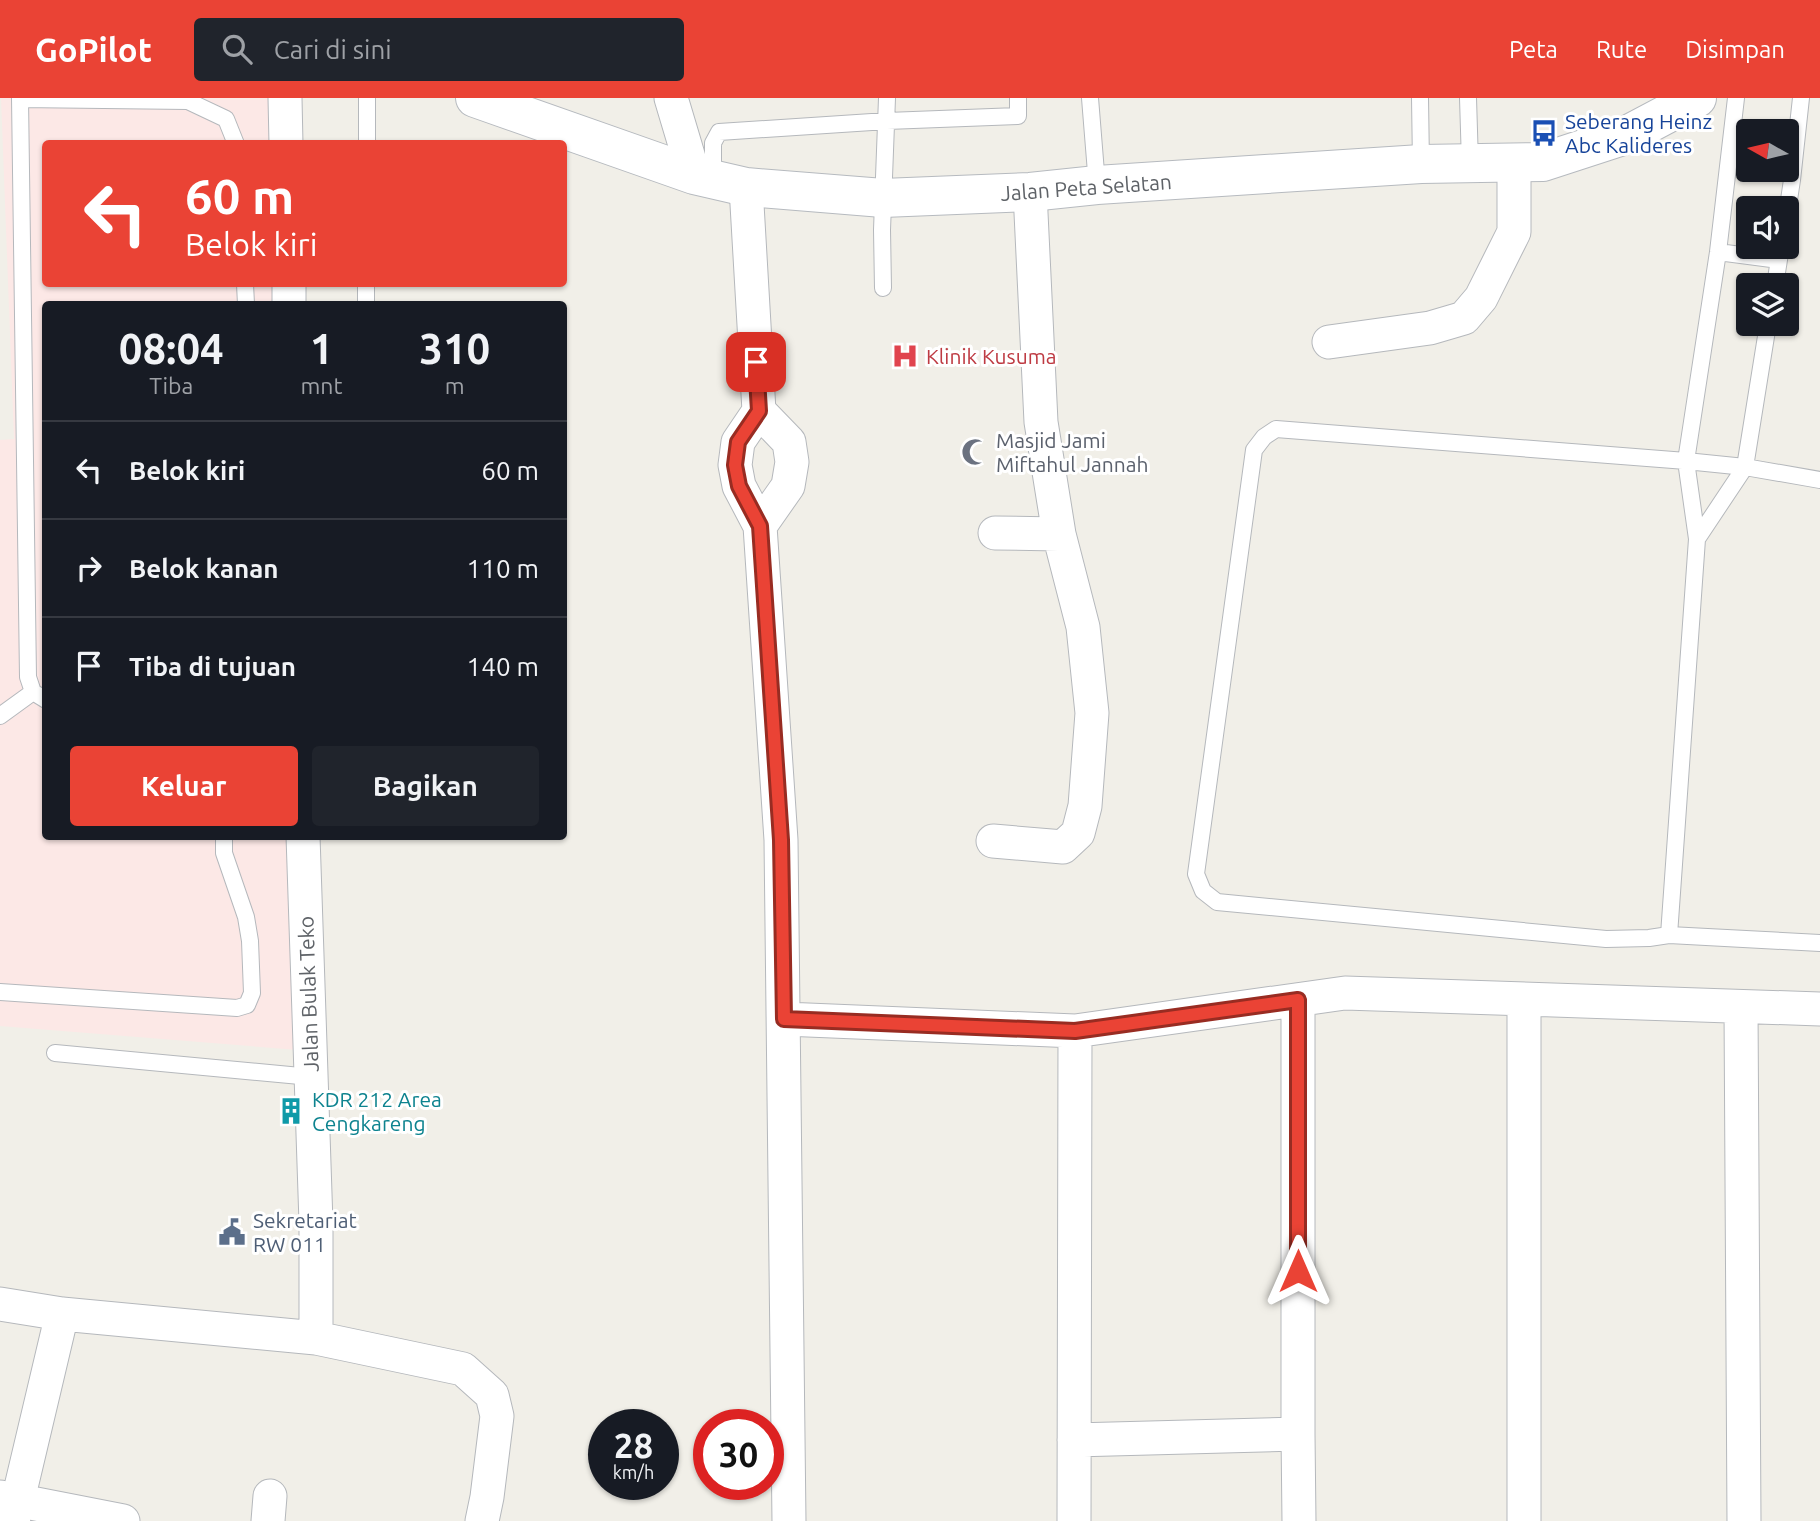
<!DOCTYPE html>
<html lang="id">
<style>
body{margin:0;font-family:Ubuntu,sans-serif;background:#20242c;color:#f1f3f6;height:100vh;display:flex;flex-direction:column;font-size:26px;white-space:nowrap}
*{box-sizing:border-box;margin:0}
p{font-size:23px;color:#9ea1a6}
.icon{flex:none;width:38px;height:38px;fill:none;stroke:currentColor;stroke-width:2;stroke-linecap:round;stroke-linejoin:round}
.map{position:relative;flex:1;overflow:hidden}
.sheet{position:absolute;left:42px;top:203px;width:525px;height:539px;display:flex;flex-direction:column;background:#171b24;border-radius:7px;box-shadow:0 2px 5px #0004}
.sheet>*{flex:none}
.guide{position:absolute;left:42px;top:42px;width:525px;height:147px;border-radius:7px;box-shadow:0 2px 5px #0004;background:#ea4335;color:#fff;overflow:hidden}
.needle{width:46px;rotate:278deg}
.tools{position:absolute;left:1736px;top:21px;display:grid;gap:14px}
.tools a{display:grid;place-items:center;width:63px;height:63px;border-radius:7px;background:#171b24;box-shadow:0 2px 5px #0004;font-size:35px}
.speed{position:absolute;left:588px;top:1311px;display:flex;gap:14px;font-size:35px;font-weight:700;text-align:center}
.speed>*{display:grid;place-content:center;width:91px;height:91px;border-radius:50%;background:#171b24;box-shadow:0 2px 5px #0004;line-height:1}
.speed small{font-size:18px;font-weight:400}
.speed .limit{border:10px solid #d22;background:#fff;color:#111}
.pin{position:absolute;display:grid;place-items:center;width:60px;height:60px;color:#fff;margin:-30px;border-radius:14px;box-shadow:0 4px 10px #0006}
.me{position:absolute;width:77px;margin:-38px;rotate:0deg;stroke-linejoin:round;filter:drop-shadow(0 0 5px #0008)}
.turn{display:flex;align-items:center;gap:24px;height:147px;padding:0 28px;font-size:32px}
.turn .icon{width:91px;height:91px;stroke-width:2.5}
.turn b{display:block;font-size:49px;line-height:60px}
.eta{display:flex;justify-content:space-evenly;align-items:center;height:119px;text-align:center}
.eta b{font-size:42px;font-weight:700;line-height:49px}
.action{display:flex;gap:14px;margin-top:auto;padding:14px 28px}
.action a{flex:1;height:80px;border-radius:7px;background:#ea4335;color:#fff;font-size:28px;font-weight:700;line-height:80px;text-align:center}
.action a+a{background:#20242c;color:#f1f3f6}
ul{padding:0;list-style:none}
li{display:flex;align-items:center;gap:21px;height:98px;padding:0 28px;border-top:2px solid #363941}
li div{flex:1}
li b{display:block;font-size:26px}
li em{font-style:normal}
header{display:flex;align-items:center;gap:42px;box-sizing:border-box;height:98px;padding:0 35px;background:#ea4335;color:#fff}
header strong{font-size:33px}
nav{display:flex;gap:38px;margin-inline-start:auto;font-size:24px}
.search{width:490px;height:63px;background:#20242c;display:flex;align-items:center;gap:18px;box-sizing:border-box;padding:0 24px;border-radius:7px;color:#9ea1a6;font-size:26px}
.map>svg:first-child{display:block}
.medical{fill:#fce8e6}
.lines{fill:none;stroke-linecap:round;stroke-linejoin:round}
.lane-casing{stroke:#b5b8bc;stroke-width:18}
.street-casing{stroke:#b5b8bc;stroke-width:35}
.secondary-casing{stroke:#b6babf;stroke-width:40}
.lane{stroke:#fff;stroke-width:16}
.street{stroke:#fff;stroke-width:33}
.secondary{stroke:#fff;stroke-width:38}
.route-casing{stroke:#982c22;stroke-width:18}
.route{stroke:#ea4335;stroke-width:12}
.labels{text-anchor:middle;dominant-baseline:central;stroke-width:6;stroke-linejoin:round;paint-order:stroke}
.transit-label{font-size:21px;fill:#164399;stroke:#fff;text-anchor:start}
.street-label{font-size:21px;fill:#5f6368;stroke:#fff}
.health-label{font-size:21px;fill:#be3a42;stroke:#fff;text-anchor:start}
.worship-label{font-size:21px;fill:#5b616d;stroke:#fff;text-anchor:start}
.culture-label{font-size:21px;fill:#0d838f;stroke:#fff;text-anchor:start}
.service-label{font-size:21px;fill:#4e5e75;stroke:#fff;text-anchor:start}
</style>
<header>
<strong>GoPilot</strong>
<div class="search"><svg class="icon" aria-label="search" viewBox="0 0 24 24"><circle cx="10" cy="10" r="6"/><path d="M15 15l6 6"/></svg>Cari di sini</div>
<nav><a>Peta</a><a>Rute</a><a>Disimpan</a></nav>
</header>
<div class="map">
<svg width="1820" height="1423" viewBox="0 0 1820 1423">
<rect width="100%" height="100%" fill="#f1efe8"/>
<path class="medical" d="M1,0H281V45L46,46V186H282V206H46V738L290,739L298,952L0,928V342L14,341Z"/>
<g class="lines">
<defs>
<path id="lane" d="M20,0L28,579L33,594L46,602
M1090,0L1097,87
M1420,0L1421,66
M1468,0L1470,65
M1736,0L1718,154L1686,363L1697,441L1669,837L1649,840L1606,841L1217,804L1203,793L1196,776L1254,352L1264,339L1276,331L1686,363L1745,369L1820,382
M20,1L188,3L226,21L236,46
M367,46V0
M713,82V45L719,34L887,23L1018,18V0
M1787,115L1792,82L1801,0
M1718,154L1779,162
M245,186L246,206
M1775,187L1781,149
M883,190L882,132L887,0
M366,206V186
M1697,441L1745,369L1768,226
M0,618L33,594
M1669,837L1820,845
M0,894L237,910L247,907L252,895L250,843L246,819L224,755V738
M55,955L311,979"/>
<path id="street" d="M285,0L286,46
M671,0L694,77
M746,89L759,313L738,344L735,367L739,388L760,428L781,742L789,1423
M1030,94L1041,324L1059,436
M289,186V206
M1329,244L1430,230L1464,220L1481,200L1514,134V64
M759,313L789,344L792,364L788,388L760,428
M303,738L316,1125V1240
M993,743L1063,749L1078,735L1085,708L1092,615L1083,529L1059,436L995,435
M1524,901V1423
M1298,902V1336L1299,1423
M1741,909L1744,1423
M784,921L1075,933L1345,895L1820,911
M0,1206L62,1216L316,1240L463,1271L492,1297L497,1318L487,1399L482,1423
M1074,1342L1298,1336
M0,1399L123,1423
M13,1423L62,1216
M268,1423L270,1398
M1074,1423L1075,933"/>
<path id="secondary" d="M475,0L694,77L746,89L883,100L1030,94L1097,87L1421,66L1543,64L1629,36L1697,0"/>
</defs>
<use href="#lane" class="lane-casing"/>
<use href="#street" class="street-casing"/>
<use href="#secondary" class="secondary-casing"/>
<use href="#lane" class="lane"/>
<use href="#street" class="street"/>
<use href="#secondary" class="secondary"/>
</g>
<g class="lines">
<defs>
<path id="route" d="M756,264L759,313L738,344L735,367L739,388L760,428L781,742L784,921L1075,933L1298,902V1173"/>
</defs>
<use href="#route" class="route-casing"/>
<use href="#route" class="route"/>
</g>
<defs>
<symbol id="bus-bare" viewBox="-9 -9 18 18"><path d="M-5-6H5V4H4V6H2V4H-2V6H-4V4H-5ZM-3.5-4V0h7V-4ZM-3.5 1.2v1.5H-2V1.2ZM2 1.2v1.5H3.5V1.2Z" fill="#1a4fb4" stroke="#fff" stroke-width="2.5" paint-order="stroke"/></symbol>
<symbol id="hospital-bare" viewBox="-9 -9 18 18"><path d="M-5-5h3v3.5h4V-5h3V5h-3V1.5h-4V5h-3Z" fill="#e0444e" stroke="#fff" stroke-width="2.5" paint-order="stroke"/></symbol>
<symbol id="mosque-bare" viewBox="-9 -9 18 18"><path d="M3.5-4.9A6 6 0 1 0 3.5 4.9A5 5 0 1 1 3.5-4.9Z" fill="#6b7280" stroke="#fff" stroke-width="2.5" paint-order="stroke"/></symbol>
<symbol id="building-bare" viewBox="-9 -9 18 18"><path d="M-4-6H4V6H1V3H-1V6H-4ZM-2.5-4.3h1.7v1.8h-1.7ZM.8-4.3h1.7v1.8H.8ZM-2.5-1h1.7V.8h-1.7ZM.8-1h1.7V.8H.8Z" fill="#0f9aa8" stroke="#fff" stroke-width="2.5" paint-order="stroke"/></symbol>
<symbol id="civic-bare" viewBox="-9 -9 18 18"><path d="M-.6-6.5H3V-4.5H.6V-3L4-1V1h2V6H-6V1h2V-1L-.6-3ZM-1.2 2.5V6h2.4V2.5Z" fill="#5c6f8a" stroke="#fff" stroke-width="2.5" paint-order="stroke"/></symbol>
</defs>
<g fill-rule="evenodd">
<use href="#bus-bare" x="1525" y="16" width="38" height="38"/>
<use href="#hospital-bare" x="886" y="239" width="38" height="38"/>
<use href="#mosque-bare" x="956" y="335" width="38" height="38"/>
<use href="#building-bare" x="272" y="994" width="38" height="38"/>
<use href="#civic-bare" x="213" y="1115" width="38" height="38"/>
</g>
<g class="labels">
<g class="transit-label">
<text x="1565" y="23">Seberang Heinz<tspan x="1565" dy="24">Abc Kalideres</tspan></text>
</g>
<g class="street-label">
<text transform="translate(1086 89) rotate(-4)">Jalan Peta Selatan</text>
<text transform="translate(308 896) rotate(-92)">Jalan Bulak Teko</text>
</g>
<g class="health-label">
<text x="926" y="258">Klinik Kusuma</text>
</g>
<g class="worship-label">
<text x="996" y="342">Masjid Jami<tspan x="996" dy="24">Miftahul Jannah</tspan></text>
</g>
<g class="culture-label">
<text x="312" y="1001">KDR 212 Area<tspan x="312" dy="24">Cengkareng</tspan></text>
</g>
<g class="service-label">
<text x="253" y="1122">Sekretariat<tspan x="253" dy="24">RW 011</tspan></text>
</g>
</g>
</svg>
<div class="tools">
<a><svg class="needle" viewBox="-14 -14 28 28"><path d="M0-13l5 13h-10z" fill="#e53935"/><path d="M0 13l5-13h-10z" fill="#9ea1a6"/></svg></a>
<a><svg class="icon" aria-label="sound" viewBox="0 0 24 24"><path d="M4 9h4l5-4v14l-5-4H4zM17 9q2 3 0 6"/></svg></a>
<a><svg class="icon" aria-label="layers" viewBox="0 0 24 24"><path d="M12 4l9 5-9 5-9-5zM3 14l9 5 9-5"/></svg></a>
</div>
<div class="speed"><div>28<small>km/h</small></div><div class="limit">30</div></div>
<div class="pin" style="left:756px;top:264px;background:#d93025"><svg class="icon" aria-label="arrive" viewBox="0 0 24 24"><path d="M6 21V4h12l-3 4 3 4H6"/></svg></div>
<svg class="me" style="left:1298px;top:1173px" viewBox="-20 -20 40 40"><path d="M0-17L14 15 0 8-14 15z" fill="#ea4335" stroke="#fff" stroke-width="4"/></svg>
<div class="guide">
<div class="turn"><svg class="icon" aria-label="left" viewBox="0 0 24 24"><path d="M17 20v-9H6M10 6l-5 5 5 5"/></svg><div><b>60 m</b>Belok kiri</div></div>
</div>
<section class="sheet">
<div class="eta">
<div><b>08:04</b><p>Tiba</p></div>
<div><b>1</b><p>mnt</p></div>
<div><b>310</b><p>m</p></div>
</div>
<ul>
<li><svg class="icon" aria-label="left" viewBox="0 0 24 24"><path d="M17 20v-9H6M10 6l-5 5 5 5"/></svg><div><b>Belok kiri</b></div><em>60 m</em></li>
<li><svg class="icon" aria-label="right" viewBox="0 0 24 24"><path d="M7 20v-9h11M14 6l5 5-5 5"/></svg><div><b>Belok kanan</b></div><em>110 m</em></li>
<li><svg class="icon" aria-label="arrive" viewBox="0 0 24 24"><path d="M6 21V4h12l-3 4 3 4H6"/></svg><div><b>Tiba di tujuan</b></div><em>140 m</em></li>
</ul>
<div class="action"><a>Keluar</a><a>Bagikan</a></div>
</section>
</div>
